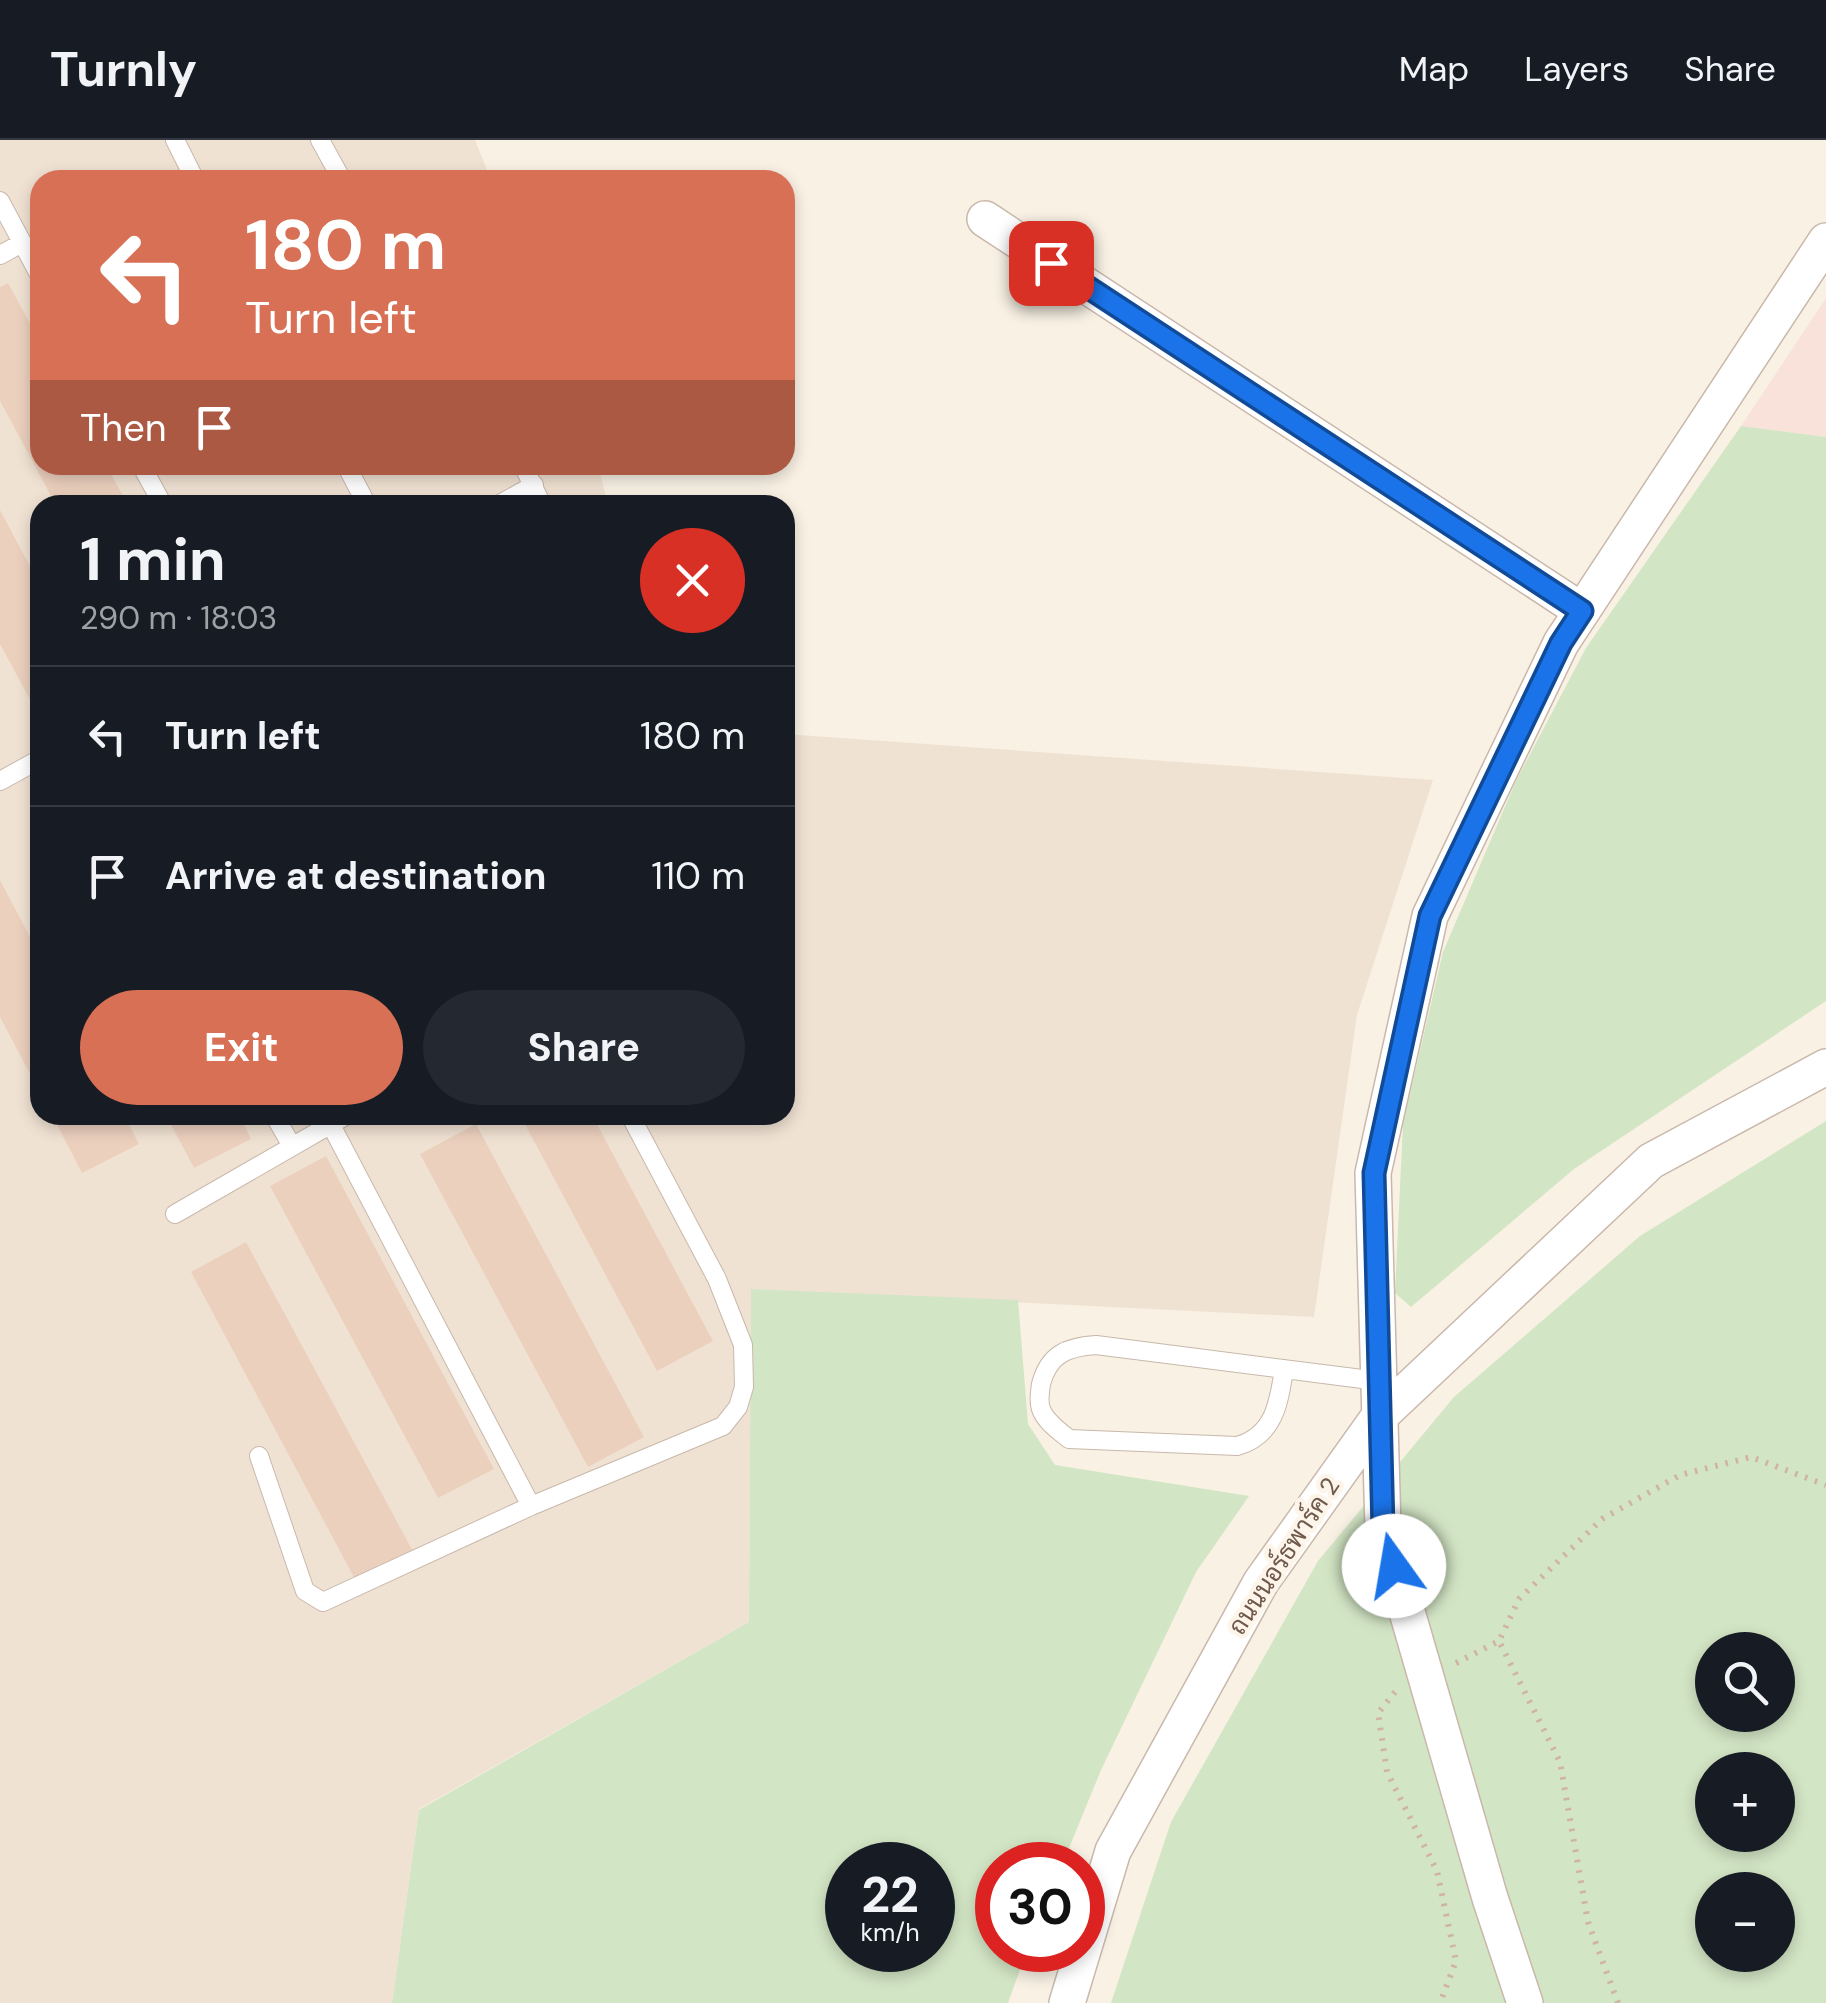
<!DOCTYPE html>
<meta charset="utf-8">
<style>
body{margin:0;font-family:"DM Sans",Sarabun,sans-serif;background:#242831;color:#f1f3f6;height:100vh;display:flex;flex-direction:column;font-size:38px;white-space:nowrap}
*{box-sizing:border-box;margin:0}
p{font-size:32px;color:#9ea1a6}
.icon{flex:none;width:55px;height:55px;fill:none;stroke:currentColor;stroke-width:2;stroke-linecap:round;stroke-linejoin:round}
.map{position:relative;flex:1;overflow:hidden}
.drawer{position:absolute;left:30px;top:355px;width:765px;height:630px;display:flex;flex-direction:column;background:#171b24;border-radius:30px;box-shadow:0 5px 15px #0003}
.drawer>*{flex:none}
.banner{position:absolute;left:30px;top:30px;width:765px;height:305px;border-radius:30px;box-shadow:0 5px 15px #0003;background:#d77055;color:#fff;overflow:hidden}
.controls{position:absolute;left:1695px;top:1492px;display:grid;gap:20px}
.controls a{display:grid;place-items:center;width:100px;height:100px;border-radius:50%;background:#171b24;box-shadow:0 5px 15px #0003;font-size:50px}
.speed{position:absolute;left:825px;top:1702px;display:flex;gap:20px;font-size:50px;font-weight:700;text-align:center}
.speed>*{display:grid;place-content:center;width:130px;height:130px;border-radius:50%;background:#171b24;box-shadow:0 5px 15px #0003;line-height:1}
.speed small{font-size:25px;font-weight:400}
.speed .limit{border:15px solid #d22;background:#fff;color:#111}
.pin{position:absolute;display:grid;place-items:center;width:85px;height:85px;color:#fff;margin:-42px;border-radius:20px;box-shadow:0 5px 15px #0006}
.me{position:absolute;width:110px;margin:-55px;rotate:347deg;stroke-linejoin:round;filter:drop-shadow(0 0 8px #0008)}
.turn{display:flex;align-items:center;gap:35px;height:210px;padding:0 50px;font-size:45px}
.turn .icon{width:130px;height:130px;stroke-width:2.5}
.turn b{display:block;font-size:70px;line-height:85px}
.then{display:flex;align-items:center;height:95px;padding:0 50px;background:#0003;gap:20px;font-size:38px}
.round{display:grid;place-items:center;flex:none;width:105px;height:105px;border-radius:52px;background:#242831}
.overview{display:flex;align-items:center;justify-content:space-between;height:170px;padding:0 50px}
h1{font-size:60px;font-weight:700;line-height:75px}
.button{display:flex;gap:20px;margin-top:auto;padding:20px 50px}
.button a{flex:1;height:115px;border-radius:60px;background:#d77055;color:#fff;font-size:40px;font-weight:700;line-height:115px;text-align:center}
.button a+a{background:#242831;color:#f1f3f6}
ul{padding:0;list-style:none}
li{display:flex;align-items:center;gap:30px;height:140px;padding:0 50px;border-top:2px solid #363941}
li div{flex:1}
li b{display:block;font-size:38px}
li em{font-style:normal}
header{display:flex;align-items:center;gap:60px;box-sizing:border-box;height:140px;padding:0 50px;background:#171b24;border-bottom:2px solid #363941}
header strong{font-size:48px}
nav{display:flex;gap:55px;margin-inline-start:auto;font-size:35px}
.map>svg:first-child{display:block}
.residential{fill:#f0e2d3}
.commercial{fill:#f9e2d9}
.green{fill:#d2e5c4;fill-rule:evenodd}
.building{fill:#ecd0be}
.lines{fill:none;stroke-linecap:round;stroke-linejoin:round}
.service-casing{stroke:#c9b8ab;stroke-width:20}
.minor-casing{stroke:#c9b8ab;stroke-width:38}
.path{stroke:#d0b3a2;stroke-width:6;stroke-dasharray:2.5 8;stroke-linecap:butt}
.service{stroke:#fff;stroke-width:18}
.minor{stroke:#fff;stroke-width:35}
.route-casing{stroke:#114b97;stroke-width:25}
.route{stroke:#1a73e8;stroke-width:18}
.labels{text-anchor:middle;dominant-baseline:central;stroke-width:9;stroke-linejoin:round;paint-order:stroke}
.street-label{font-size:25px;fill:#6f584c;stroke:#fdf5e9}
</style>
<header>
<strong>Turnly</strong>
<nav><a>Map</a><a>Layers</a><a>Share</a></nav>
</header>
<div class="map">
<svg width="1826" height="1863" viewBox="0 0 1826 1863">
<rect width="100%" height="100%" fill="#f9f1e4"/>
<path class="residential" d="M0,0H475L491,40H40V325H598L608,365H40V975H785V594L1433,640L1357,875L1314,1177L751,1149L749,1482L419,1669L392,1863H0Z"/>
<path class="commercial" d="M1826,158V297L1741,286Z"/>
<path class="green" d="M1741,286L1826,297V861L1574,1029L1411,1167L1395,1153L1403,984L1443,812L1516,641L1586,508Z
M1826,981V1863H1111L1171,1682L1318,1421L1454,1257L1640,1096ZM1712,1510H1778V1575H1712ZM1712,1630H1778V1695H1712ZM1712,1750H1778V1815H1712Z
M751,1149L1018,1160L1028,1284L1055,1325L1249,1356L1196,1432L1101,1630L1062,1725H998V1810H1027L1008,1863H392L419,1670L749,1482ZM848,1725H932V1810H848Z"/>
<path class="building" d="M8,143L40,202V325H106L128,365H56L0,261V147Z
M0,370L40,445V578L0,504Z
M0,740L40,816V953L0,877Z
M52,975H124L139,1004L82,1033Z
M166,975H239L251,999L194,1028Z
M520,975H592L713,1201L657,1231Z
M476,984L644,1297L588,1327L420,1014Z
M326,1016L494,1329L438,1358L270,1046Z
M246,1102L415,1415L358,1445L191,1132Z"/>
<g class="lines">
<defs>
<path id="service" d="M175,0L195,40
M320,0L342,40
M0,61L40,136
M0,115L22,103
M141,325L163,365
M346,325L367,365
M523,325L542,365
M498,365L534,345
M0,641L40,619
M274,975L292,1006
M331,985L531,1366
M175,1074L347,975
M1284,1229C1279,1263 1274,1296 1237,1306L1069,1299C1059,1291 1045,1281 1041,1269C1038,1261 1040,1252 1041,1244C1049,1214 1067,1207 1096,1205L1378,1241
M259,1316L305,1451L323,1462L531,1366L723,1286L738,1267L744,1247L743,1205L717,1139L630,975"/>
<path id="minor" d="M985,79L1582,471
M1067,1863L1113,1711L1261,1442L1378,1278L1651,1021L1826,927
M1525,1863L1490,1758L1383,1389L1373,1033L1430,776L1561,503L1826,101"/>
</defs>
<use href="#service" class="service-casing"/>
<use href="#minor" class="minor-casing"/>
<path class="path" d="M1456,1523L1499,1501
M1395,1552L1378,1573L1387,1632L1437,1731L1456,1821L1440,1863
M1618,1863L1588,1782L1560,1622L1499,1501L1519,1459L1602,1379L1680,1335L1751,1317L1826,1345"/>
<use href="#service" class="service"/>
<use href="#minor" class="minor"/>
</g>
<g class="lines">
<defs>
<path id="route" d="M1051,123L1582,471L1561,503L1430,776L1374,1033L1383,1389L1394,1426"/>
</defs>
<use href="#route" class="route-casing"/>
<use href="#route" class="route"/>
</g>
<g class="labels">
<g class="street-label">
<text transform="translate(1284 1416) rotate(-57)">ถนนนอร์ธพาร์ค 2</text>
</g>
</g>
</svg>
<div class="controls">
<a><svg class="icon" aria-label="search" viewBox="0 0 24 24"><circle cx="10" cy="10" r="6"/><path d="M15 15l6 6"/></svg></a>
<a>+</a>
<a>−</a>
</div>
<div class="speed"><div>22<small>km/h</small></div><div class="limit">30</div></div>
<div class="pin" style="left:1051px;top:123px;background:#d93025"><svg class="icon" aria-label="arrive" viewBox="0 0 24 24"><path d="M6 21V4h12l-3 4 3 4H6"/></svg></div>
<svg class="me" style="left:1394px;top:1426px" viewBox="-20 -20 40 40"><circle r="19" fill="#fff"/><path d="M0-13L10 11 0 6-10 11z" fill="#1a73e8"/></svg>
<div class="banner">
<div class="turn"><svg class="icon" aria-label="left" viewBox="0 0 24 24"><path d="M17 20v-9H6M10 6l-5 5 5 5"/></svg><div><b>180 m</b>Turn left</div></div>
<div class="then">Then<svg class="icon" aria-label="arrive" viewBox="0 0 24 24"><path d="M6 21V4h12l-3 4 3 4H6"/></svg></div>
</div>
<section class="drawer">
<div class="overview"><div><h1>1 min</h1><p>290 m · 18:03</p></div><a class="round" style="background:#d93025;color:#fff"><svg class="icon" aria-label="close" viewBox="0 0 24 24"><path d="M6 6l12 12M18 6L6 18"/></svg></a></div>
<ul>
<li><svg class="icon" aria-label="left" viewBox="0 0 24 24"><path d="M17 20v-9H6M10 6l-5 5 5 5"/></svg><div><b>Turn left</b></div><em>180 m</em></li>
<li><svg class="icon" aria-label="arrive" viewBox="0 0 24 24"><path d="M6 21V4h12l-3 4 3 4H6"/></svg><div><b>Arrive at destination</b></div><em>110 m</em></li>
</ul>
<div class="button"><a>Exit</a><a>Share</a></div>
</section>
</div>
